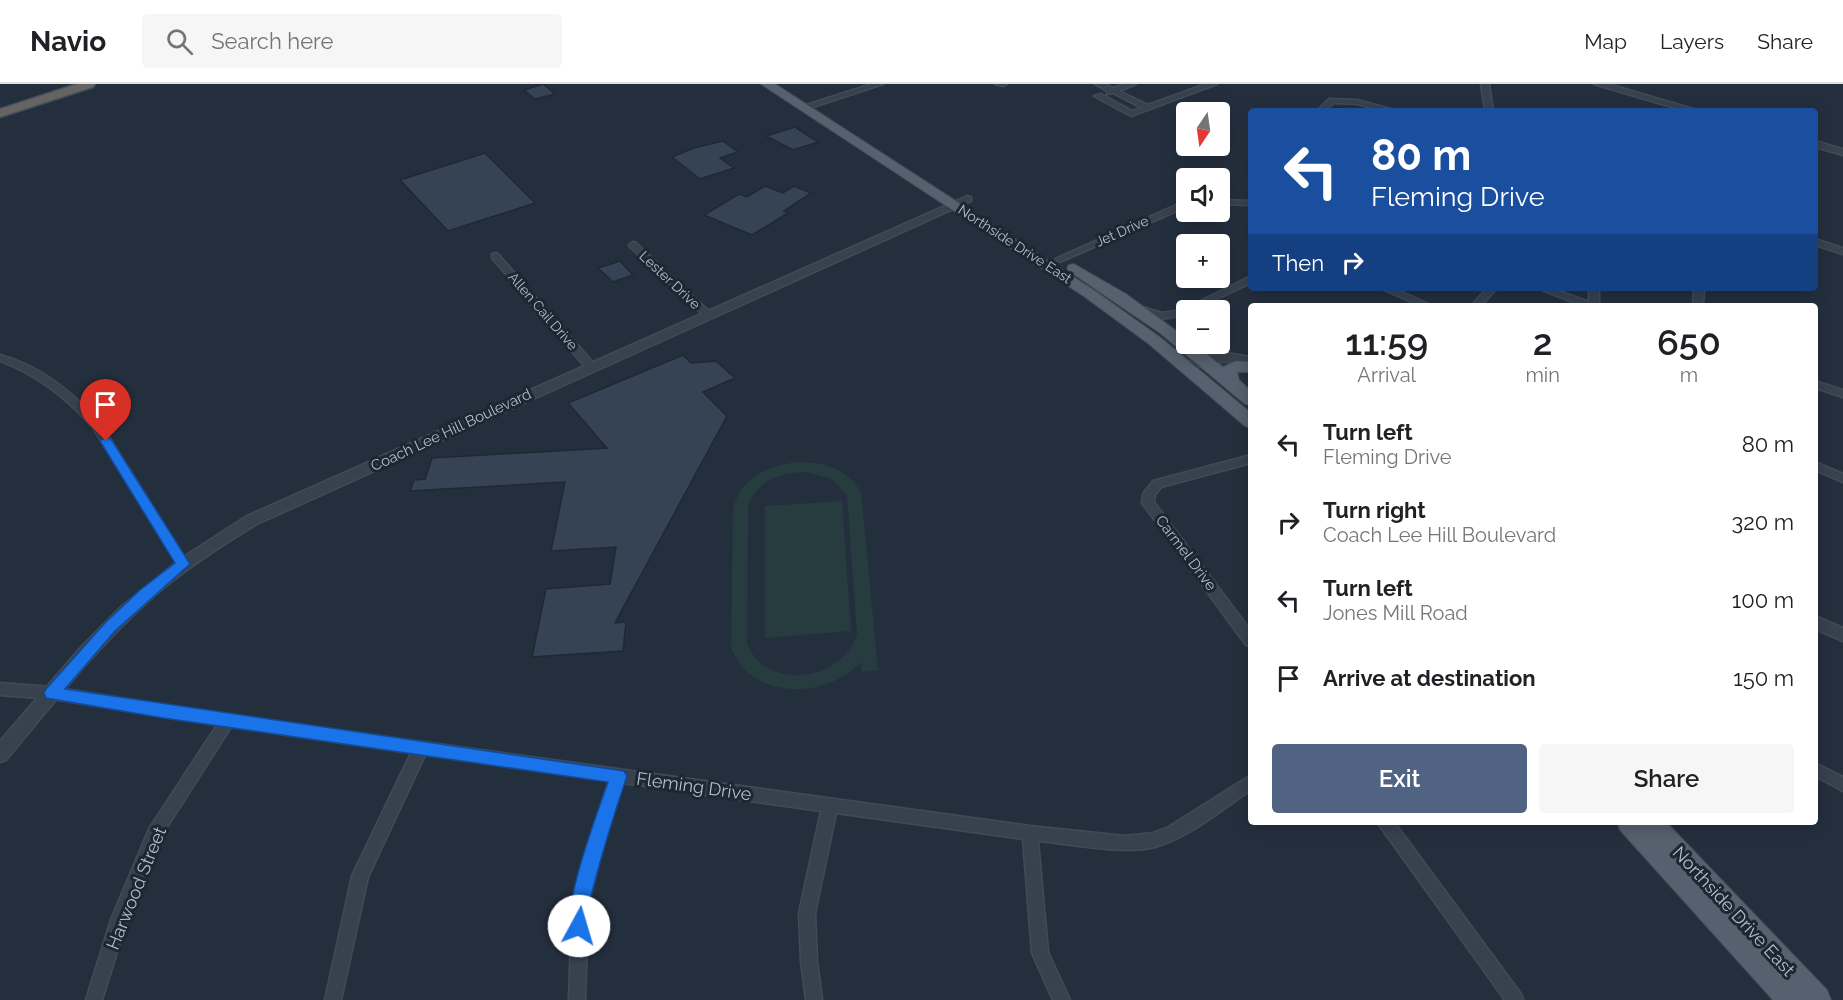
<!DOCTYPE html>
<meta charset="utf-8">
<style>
body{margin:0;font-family:Raleway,sans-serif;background:#f6f6f6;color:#202124;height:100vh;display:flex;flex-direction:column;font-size:22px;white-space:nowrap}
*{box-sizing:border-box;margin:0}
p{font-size:20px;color:#757577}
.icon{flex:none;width:33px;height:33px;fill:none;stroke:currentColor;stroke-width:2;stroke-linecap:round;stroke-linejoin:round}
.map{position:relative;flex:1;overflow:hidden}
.details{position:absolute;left:1248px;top:219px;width:570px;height:522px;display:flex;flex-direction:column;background:#fff;border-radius:6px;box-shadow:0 3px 15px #0003}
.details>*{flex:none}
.guide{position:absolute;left:1248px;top:24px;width:570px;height:183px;border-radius:6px;box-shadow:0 3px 15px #0003;background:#1a4fa0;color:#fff;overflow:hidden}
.needle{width:39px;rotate:193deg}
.controls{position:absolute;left:1176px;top:18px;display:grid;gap:12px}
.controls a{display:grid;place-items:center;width:54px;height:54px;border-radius:6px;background:#fff;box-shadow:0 3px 15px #0003;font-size:30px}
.pin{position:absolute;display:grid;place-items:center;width:51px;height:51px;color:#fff;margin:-62px -26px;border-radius:50% 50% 50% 0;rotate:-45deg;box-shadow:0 0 6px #0007}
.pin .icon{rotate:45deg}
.me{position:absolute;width:66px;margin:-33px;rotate:6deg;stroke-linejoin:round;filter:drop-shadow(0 0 4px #0008)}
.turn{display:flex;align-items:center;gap:21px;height:126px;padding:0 24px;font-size:27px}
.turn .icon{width:78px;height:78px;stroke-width:2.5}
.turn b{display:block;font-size:42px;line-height:51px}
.then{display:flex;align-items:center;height:57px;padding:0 24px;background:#0003;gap:12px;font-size:22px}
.eta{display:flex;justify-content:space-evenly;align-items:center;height:102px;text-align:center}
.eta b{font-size:36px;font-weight:600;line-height:42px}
.cta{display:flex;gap:12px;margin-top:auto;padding:12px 24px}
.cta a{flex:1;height:69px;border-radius:6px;background:#506383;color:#fff;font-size:24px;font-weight:600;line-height:69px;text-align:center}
.cta a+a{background:#f6f6f6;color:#202124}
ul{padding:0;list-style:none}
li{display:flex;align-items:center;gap:18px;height:78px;padding:0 24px}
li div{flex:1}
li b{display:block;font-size:22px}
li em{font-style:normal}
header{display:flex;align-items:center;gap:36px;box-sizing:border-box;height:84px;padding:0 30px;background:#fff;border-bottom:2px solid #e0e0e0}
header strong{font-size:28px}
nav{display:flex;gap:33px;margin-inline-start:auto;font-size:21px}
.search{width:420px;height:54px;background:#f6f6f6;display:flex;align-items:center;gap:15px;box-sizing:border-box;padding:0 21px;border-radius:6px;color:#757577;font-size:22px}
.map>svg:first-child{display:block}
.green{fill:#263c3f;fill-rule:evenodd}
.building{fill:#364354;stroke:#1f2835;stroke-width:1.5}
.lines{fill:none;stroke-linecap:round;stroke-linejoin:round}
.minor-casing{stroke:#414a57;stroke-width:3}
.tertiary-casing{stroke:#414a57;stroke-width:3}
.primary-casing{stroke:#414a57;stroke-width:2}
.trunk-casing{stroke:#434c59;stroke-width:3}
.minor{fill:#38414e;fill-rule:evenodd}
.tertiary{fill:#38414e;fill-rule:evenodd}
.primary{fill:#56606e;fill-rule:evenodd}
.trunk{fill:#656462;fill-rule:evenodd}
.route{fill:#1a73e8;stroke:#114b97;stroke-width:1.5}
.labels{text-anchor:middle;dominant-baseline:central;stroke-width:6;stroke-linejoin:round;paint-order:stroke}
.far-street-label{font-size:14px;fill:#b4bcc9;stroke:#1d2633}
.street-label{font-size:15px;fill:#b4bcc9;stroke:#1d2633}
.near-street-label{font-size:18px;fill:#b4bcc9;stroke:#1d2633}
</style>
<header>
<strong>Navio</strong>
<div class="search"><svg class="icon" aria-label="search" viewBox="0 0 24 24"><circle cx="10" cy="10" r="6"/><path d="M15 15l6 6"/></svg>Search here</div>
<nav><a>Map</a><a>Layers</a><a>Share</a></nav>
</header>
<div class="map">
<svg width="1843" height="916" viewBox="0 0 1843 916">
<rect width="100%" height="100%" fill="#242f3e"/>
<path class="green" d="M797,378C823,378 847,384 861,408L878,586L862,588L861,578C826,616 750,617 731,563L733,426C739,394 768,382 797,378ZM807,388L832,395L847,411L857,550C843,597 766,609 747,559L748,425C753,397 782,388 807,388Z
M842,417L851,547L765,554V422Z"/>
<path class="building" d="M543,0L555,10L535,15L524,6Z
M795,43L818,58L793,66L766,52Z
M723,57L738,68L720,74L734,84L700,95L672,73L694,64Z
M485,69L535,119L448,147L400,96Z
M765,102L783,109L794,102L811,109L784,127L788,129L752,151L704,131L739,110L747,113Z
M620,177L633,191L613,198L598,184Z
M683,271L691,279L716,277L735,294L703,308L727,332L615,539L626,538L623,567L532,573L546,505L610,500L616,463L551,467L565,398L410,407L414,396L425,395L432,374L607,364L568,319Z"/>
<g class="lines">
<defs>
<path id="minor" d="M872,0H883L807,25L800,23Z
M995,0H1007L1003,2Z
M1095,0H1105L1113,4L1125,0H1136L1119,7L1148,21L1206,0H1217L1131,32L1094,12L1101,10L1132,27L1142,24L1113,9L1107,10V7Z
M1481,0H1489L1493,27H1485Z
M1329,15L1357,16L1398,27H1385L1357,20L1334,19L1325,27H1317Z
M1220,116L1251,117V121L1220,120Z
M1183,118H1186V123L1062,177L1059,178L1055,175Z
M1815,155L1843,164V170L1815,161Z
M633,158L636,159L710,228V232H704L630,163L629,161Z
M495,169L498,170L595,281V285H587L492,174V170Z
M1251,192V199L1193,226H1186L1185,231L1161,235L1131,224L1136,221L1162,229L1182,226Z
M1380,204H1393L1433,222H1420Z
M1487,204H1497L1481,222H1471Z
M1537,204H1551L1589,218V204H1599V222H1583Z
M1694,204H1704L1703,222H1693Z
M0,271C41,282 73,308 101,340L187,477L189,480L187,483H179L93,344C67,314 38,291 0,277Z
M1815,297L1843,306V313L1815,304Z
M1251,371V379L1161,403L1155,411L1154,418L1251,547V562L1246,561L1142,419L1143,410L1153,397Z
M1815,378L1843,390V398L1815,386Z
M0,599L52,603L228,631L1030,742L1125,752L1153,749L1167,744L1251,691V706C1221,726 1190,753 1155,763C1123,771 1072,760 1038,757L1048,868L1070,916H1053L1032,869L1023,755L836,729L815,829L817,877L822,916H806L801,877L799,829L821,727L623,699L604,760L588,821L585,916H569L572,821L588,760L609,697L425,671L368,793L341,916H325L352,792L411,669L231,643L160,754L128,833L102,916H86L112,833L149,745L217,641L52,615L0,611Z
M1815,679L1843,693V707L1815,692Z
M1377,738H1394L1521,910L1523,916H1505Z"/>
<path id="tertiary" d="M1594,0H1608L1700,27H1685Z
M1815,57L1843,65V71L1815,63Z
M967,112L971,113V117L257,440C221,462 185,485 153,513C98,561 53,620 6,676L0,678V657L82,562L120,524L179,476L247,432Z
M1226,269L1251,273V281C1226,274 1210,279 1186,286L1180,282L1198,274Z
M1815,532L1843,544V557L1815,545Z"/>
<path id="primary" d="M761,0H775L1095,207L1161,254L1251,329V344L1245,342L1149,260L1085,213Z
M1074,180L1126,210L1186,254V260H1194L1223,283L1236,277L1251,278V288H1237L1239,296L1251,307V321L1245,320L1160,249L1069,187L1067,184L1069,181Z
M1617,738H1666L1827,906L1831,916H1773L1620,746Z"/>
<path id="trunk" d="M77,0H95L93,3L0,33V25Z"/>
</defs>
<use href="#minor" class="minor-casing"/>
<use href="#tertiary" class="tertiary-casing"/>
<use href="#primary" class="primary-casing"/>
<use href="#trunk" class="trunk-casing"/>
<use href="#minor" class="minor"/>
<use href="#tertiary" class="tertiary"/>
<use href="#primary" class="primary"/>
<use href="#trunk" class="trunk"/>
</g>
<path class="route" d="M106,353L111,355L190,480L115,547L65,605L624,687L627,692C614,730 602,769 592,808C589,821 590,836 585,849L579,851L572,849C561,822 598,728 608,698L163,634L46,614L44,609L46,605L105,539L140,506L175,479L100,357Z"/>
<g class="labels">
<g class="far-street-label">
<text transform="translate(1122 147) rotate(-24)">Jet Drive</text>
<text transform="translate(1015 160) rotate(33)">Northside Drive East</text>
<text transform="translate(670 196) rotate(43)">Lester Drive</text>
<text transform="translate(543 227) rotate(49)">Allen Cail Drive</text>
</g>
<g class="street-label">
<text transform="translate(451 346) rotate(-25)">Coach Lee Hill Boulevard</text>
<text transform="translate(1186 469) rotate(53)">Carmel Drive</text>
</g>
<g class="near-street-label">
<text transform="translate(694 702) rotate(8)">Fleming Drive</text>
<text transform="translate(136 804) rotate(-68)">Harwood Street</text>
<text transform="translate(1734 827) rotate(47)">Northside Drive East</text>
</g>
</g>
</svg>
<div class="controls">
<a><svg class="needle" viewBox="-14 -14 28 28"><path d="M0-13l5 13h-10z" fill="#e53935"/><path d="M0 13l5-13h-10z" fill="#757577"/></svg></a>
<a><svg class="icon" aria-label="sound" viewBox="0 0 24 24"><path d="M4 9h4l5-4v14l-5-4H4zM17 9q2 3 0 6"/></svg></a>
<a>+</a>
<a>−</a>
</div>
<div class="pin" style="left:106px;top:357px;background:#d93025"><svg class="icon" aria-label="arrive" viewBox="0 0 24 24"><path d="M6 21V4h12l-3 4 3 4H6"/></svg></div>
<svg class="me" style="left:579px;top:842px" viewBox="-20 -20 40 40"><circle r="19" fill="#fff"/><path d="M0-13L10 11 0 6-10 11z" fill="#1a73e8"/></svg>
<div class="guide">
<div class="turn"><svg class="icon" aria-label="left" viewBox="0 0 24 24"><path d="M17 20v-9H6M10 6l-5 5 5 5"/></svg><div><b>80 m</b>Fleming Drive</div></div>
<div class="then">Then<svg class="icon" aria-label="right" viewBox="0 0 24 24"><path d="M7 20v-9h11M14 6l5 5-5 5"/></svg></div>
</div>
<section class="details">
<div class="eta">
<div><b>11:59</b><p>Arrival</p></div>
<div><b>2</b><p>min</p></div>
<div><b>650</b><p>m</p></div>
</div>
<ul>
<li><svg class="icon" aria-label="left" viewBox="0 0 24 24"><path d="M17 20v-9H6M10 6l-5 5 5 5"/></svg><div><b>Turn left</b><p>Fleming Drive</p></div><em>80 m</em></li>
<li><svg class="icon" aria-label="right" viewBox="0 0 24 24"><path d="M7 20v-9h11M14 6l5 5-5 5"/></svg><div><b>Turn right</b><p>Coach Lee Hill Boulevard</p></div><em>320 m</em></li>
<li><svg class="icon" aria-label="left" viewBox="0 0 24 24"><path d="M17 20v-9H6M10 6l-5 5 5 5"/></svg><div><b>Turn left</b><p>Jones Mill Road</p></div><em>100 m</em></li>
<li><svg class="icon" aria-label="arrive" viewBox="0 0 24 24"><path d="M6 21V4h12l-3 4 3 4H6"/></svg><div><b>Arrive at destination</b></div><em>150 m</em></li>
</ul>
<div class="cta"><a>Exit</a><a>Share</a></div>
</section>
</div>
